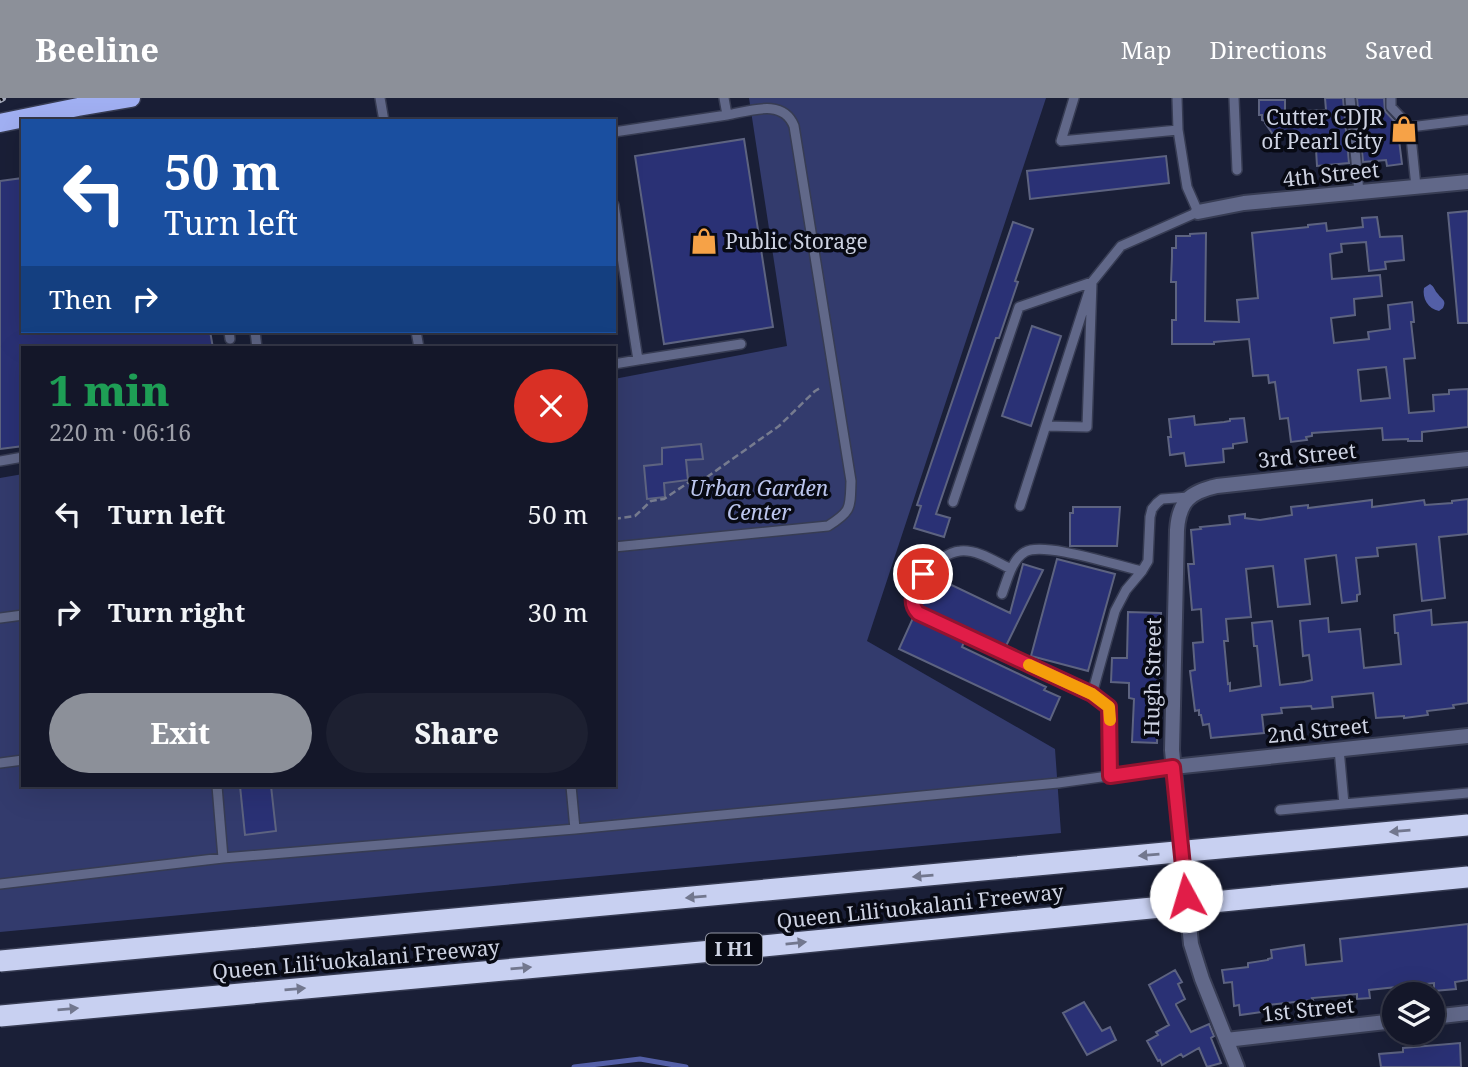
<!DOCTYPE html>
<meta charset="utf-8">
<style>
body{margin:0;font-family:"Noto Serif",serif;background:#1d2031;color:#f1f3f6;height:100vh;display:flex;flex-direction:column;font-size:26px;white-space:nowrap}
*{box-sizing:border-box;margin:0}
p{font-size:23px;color:#9d9fa8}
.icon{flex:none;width:38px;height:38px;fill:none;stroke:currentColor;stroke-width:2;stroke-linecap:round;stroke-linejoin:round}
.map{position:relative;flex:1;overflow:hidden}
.drawer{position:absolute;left:21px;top:248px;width:595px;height:441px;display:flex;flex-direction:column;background:#141729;border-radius:0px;box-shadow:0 7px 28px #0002,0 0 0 2px #333646}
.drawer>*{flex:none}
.guide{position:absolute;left:21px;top:21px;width:595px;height:214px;border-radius:0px;box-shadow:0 7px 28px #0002,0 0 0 2px #333646;background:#1a4fa0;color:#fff;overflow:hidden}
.controls{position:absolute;left:1382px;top:884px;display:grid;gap:14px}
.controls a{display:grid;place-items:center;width:63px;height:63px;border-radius:50%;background:#141729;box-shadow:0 7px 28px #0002,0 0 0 2px #333646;font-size:35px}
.pin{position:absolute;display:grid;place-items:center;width:60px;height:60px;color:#fff;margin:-30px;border:4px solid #fff;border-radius:50%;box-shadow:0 2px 7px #0007}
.me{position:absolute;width:77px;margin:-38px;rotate:354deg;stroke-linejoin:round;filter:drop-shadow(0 0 5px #0008)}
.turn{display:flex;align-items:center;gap:24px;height:147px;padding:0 28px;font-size:32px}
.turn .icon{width:91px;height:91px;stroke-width:2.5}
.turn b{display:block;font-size:49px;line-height:60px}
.then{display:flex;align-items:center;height:66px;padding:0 28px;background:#0003;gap:14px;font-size:26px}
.round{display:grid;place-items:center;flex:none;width:74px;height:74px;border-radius:37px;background:#1d2031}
.headline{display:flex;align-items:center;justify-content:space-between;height:119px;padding:0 28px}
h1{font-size:42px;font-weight:800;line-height:52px;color:#1e9e55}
.cta{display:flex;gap:14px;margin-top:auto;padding:14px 28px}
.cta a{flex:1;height:80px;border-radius:42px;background:#8c9099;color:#fff;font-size:28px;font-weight:800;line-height:80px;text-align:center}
.cta a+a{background:#1d2031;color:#f1f3f6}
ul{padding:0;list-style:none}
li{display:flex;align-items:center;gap:21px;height:98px;padding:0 28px}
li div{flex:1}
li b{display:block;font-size:26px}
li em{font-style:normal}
header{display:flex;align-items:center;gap:42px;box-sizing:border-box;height:98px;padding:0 35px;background:#8c9099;color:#fff}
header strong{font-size:33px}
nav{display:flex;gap:38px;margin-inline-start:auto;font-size:24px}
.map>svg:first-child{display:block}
.green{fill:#333b6d}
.water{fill:#535fa7}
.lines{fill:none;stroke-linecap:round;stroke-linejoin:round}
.stream{stroke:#535fa7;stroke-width:5}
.building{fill:#2a3175;stroke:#5d6380;stroke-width:2;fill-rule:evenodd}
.lane-casing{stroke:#373c53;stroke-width:12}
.street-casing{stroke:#373c53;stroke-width:18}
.primary-casing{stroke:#373c53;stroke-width:21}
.path{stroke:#767b8f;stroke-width:2.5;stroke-dasharray:7 3.5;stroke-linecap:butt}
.lane{stroke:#616889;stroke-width:9}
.street{stroke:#616889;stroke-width:14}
.primary{stroke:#a1b0f3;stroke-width:18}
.rail-casing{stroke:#a2a7b8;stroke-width:8}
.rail{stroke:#080a14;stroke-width:5;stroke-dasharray:16;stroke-linecap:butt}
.highway-bridge-casing{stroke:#373c53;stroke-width:24;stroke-linecap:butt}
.highway-bridge{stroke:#c8d0f1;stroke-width:21}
.oneway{fill:#72778e}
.route-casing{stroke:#92132f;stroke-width:18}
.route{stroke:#e11d48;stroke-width:12}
.slow{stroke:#f59e0b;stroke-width:12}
.labels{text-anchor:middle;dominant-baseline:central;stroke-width:7;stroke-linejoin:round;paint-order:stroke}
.shield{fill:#080a14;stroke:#9397a5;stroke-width:2}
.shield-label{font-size:19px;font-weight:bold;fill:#ced3e3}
.poi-label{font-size:21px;fill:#ced3e3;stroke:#080a14;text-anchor:end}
.street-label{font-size:21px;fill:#ced3e3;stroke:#080a14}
.park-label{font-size:21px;font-style:italic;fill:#bcc6ee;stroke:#080a14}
</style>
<header>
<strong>Beeline</strong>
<nav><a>Map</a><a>Directions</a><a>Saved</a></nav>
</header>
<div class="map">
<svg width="1468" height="969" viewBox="0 0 1468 969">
<rect width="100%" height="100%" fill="#1a1f37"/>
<path class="green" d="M749,0H1046L867,543L1055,651L1061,735L0,834V380L23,376V688H614V281L787,248Z"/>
<path class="water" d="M1430,186C1435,189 1434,192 1438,196C1442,202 1447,202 1443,210L1439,213C1428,211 1422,200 1424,190Z"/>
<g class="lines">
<path class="stream" d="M574,969L640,961L686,969"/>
</g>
<path class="building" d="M1325,0H1343L1349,65L1317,68L1316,51L1301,52V44H1297V37L1274,38L1265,25V23L1262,22V17H1259V2H1285V14L1326,12Z
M1357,0H1384L1385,13L1397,26L1402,66L1387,68L1386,62L1363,64Z
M744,41L773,229L664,246L635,58Z
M1166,58L1169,85L1030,101L1027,73Z
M23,80V233H210L213,250H23V348L0,351V83Z
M1468,113V225H1458L1448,115Z
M1377,119L1380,139L1402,138L1404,162L1385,164L1386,171L1369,173L1366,144L1341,146L1342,154L1330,156L1332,181L1380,177L1382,198L1354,201L1355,217L1331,220L1334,245L1369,241L1368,234L1390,231L1388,207L1412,204L1414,224H1411L1415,260L1404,261L1409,315L1434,313L1433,297L1449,296V292L1468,291V329L1422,334V343H1408V341L1383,342L1382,330L1312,335V338L1306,339L1307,342L1291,344L1288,320L1280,321L1275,284L1269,285L1268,277L1253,278L1249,241L1214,244V246H1172V222H1176V184H1171L1172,159V150H1176V138H1190V136L1206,135L1205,223L1239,224L1237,202L1258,200L1252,135L1308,129V127L1326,125L1327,133L1363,129L1362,120ZM1386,269L1390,300L1361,303L1358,272Z
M1013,124L1033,131L1015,183L1018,184L999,240H996L936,416L950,420L944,439L914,430L921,408L917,407Z
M1032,228L1061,238L1031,328L1002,318Z
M1194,318L1195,327L1224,324L1230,323V321L1244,320L1247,344L1233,346V350L1223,351L1224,364L1186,368L1184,355L1170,357L1168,339H1171L1169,321Z
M701,346L703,361L686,362L688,382L664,385L665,399L647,401L644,368L662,366V350Z
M1468,401V436L1439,439L1445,500L1422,503L1416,446L1377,450L1378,458L1356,460L1360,496L1357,497V503L1342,505L1336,457L1305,461L1310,506L1278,509L1273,468L1246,471L1251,519L1226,521L1228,543H1224L1228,586L1230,585V593L1261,588L1257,548H1254L1252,525L1272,523L1280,587L1304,584L1312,582L1309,557L1303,558L1300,523L1328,520L1329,534L1360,531L1364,570L1401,566L1398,535H1395L1394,517L1431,512L1432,527L1468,524V605L1453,607L1454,610L1427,613L1428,617L1404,620V618L1376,620L1373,595L1332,599L1333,609L1312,611L1311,608L1281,610L1282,615L1262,617L1264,635L1211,640L1209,626L1203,627L1201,617H1199V612L1195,613L1190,573L1195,572L1193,545L1203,544L1201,511L1192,512L1188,466H1194L1191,432L1201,431L1200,429L1230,426L1229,418L1245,416V420L1260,422L1292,417L1291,409L1308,407V410L1372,402V409L1424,402L1425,407L1452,405V403Z
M1073,409H1120L1117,448H1070V415H1073Z
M1057,461L1115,476L1088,573L1031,558Z
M1023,466L1043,472L1006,548L923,510L920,505L933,478L1010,515Z
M1128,514L1161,515L1157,645L1132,644L1134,601L1129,600V585L1111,584L1112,560H1127Z
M913,520L964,544L962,549L1046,589L1044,592L1060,599L1050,622L899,551Z
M240,688H271L276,733L245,737Z
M1468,826V882L1455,884L1456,891L1434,893V885L1369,892L1370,900L1357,901V896L1312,900L1313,902L1268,907L1269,913L1240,917L1239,907L1234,908L1232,884L1224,885L1222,872L1248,869V865L1268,862V861L1272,860L1271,852L1304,847L1306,867L1342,863L1340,841Z
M1175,872L1182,884L1178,886L1185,901L1176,906V907L1191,934L1209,926L1214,938L1211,940L1221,965L1207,969L1199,950L1183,959L1181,956L1162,967L1160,962L1158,963L1147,943L1158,937L1156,934L1169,927L1149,887Z
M1084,904L1102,933L1110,929L1116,942L1087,957L1063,915Z
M1460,945L1461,969H1381L1379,956L1403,954V950Z"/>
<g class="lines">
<defs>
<path id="lane" d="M380,0L384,23
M1074,0L1061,43L1178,32
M1234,0L1237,72
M1350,0L1359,94
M1391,0V9L1410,29
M614,34L727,17
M1416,89L1410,29L1468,22
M614,107L638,262L614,266
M229,233L230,241
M255,233L257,250
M416,233L419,250
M638,262L741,246
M0,363L23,359
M953,404L1019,209L1092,184L1087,329L1046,328
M1020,408L1092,184L1121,148L1198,114L1187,89L1178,32L1177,0
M614,449L828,428C852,413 850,410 851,383L794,28C783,0 750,13 727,17L724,0
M1011,471C996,464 977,451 960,453C938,455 898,494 918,515L1092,596L1109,609L1110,678
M1002,496C1007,483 1012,461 1025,454C1043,443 1118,468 1142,473
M0,520L23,517
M1092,596L1115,513L1126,492L1142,473L1148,463L1150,419L1152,411L1157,405L1162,401L1189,399
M1339,651L1344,706L1468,695
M0,665L23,662
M217,688L223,760
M571,688L575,731
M1280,712L1344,706
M0,786L223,760L575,731L1058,685L1173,669"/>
<path id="street" d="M1198,114L1244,105L1468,84
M1173,669L1468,638
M1433,919L1468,915
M1226,942L1395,923
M1237,969L1202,881L1191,846L1172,652L1177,432C1179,403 1190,394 1217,388L1468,361"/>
<path id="primary" d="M0,25L78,9L131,0"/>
</defs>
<use href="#lane" class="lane-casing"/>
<use href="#street" class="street-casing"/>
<use href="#primary" class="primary-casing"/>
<path class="path" d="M614,421L635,418L651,403L664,401L692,382L707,379L779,328L815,293L822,289"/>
<use href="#lane" class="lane"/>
<use href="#street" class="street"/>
<use href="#primary" class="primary"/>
<defs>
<path id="rail" d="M0,1L2,0"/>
</defs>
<use href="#rail" class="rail-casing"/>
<use href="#rail" class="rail"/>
<defs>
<path id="highway-bridge" d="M0,863L1468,727
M0,918L712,853L1468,779"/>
</defs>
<use href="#highway-bridge" class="highway-bridge-casing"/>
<use href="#highway-bridge" class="highway-bridge"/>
</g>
<defs><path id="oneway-solid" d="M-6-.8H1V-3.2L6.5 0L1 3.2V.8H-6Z" transform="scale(1.75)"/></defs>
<g class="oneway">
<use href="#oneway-solid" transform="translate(1400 733) rotate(175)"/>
<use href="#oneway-solid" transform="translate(1149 757) rotate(175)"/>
<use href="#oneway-solid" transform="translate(923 778) rotate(175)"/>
<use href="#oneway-solid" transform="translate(696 799) rotate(175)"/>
<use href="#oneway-solid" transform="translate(796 845) rotate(-6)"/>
<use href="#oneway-solid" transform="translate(521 870) rotate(-5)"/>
<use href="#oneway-solid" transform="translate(295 891) rotate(-5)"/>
<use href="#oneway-solid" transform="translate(68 911) rotate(-5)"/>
</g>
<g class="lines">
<defs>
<path id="route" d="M923,476C917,489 906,502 918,515L1092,596L1109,609L1110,678L1173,669L1186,798"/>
</defs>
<use href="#route" class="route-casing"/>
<use href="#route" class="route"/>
<path class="slow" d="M1029,567L1092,596L1109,609L1110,622"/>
</g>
<defs>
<symbol id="shop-bare" viewBox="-9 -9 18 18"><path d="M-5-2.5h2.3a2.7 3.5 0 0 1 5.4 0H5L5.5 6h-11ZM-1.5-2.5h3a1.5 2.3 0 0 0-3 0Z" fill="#f6a247" stroke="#080a14" stroke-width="2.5" paint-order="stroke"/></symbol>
</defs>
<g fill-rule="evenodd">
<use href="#shop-bare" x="1385" y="12" width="38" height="38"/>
<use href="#shop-bare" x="685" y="124" width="38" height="38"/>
</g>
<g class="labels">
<rect class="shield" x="706" y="835.5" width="56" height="31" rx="5"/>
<g class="shield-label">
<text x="734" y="851">I H1</text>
</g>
<g class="poi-label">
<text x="1383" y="19">Cutter CDJR<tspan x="1383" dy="24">of Pearl City</tspan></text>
<text x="725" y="143" text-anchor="start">Public Storage</text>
</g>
<g class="street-label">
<text transform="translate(1331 76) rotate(-6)">4th Street</text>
<text transform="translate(1307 357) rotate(-6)">3rd Street</text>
<text transform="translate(1152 579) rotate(-89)">Hugh Street</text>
<text transform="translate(1318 632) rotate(-6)">2nd Street</text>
<text transform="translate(920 808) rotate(-6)">Queen Liliʻuokalani Freeway</text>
<text transform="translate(356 861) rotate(-5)">Queen Liliʻuokalani Freeway</text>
<text transform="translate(1308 911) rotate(-6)">1st Street</text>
</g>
<g class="park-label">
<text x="759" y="390">Urban Garden<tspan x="759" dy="24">Center</tspan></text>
</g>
</g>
</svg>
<div class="controls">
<a><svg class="icon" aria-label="layers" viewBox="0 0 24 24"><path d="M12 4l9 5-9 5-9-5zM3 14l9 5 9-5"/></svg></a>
</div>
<div class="pin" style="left:923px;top:476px;background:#d93025"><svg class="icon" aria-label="arrive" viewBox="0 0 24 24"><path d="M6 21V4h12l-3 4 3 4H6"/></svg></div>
<svg class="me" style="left:1186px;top:798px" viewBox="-20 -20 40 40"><circle r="19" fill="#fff"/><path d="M0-13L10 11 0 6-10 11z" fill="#e11d48"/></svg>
<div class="guide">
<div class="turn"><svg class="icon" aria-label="left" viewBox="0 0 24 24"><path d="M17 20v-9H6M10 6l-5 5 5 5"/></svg><div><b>50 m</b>Turn left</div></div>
<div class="then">Then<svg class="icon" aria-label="right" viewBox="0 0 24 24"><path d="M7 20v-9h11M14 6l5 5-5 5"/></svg></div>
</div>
<section class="drawer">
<div class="headline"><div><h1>1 min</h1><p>220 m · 06:16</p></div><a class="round" style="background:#d93025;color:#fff"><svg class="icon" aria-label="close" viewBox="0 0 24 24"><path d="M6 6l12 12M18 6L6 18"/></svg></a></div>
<ul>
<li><svg class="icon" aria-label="left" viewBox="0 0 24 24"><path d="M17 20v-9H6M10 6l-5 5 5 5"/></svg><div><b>Turn left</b></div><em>50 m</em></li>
<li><svg class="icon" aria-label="right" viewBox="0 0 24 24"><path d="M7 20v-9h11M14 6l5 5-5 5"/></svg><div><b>Turn right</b></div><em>30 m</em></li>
</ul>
<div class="cta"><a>Exit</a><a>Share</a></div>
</section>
</div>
